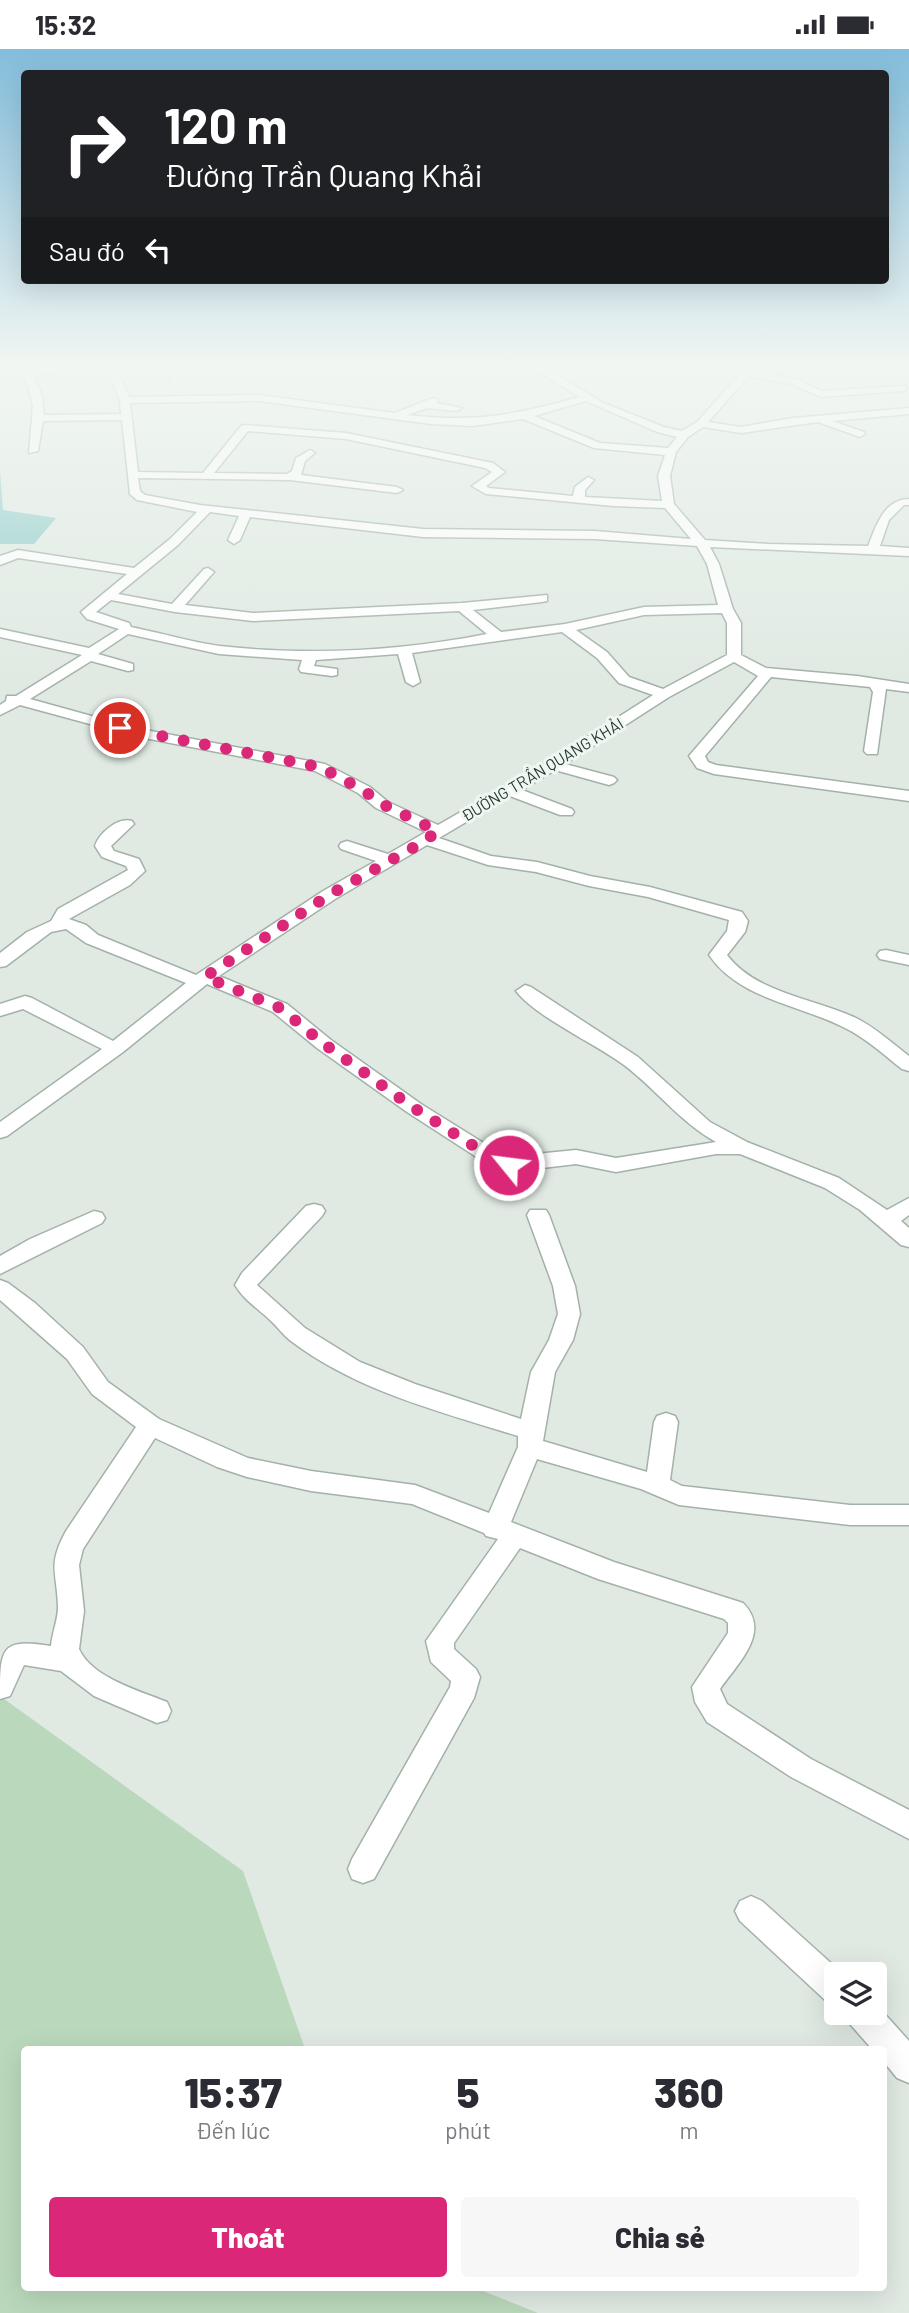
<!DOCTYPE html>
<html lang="vi">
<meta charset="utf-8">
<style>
body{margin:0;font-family:Barlow,sans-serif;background:#f7f7f7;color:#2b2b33;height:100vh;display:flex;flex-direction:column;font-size:26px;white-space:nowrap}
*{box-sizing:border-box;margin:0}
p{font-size:23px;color:#7c7c81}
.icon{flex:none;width:38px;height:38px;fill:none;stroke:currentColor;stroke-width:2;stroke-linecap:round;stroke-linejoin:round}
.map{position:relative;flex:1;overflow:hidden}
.panel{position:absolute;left:21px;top:1997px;width:866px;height:245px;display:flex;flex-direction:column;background:#fff;border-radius:7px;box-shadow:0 7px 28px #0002}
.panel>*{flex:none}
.guide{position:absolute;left:21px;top:21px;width:868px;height:214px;border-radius:7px;box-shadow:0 7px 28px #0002;background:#202124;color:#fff;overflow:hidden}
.controls{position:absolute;left:824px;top:1913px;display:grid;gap:14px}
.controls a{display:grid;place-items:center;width:63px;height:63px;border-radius:7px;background:#fff;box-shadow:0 7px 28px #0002;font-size:35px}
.pin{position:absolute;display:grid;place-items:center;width:60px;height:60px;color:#fff;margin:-30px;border:4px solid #fff;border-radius:50%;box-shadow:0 2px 7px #0007}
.me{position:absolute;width:77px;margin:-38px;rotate:299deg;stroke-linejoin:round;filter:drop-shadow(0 0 5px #0008)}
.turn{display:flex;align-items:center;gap:24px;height:147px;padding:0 28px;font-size:32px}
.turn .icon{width:91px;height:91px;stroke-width:2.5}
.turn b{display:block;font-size:49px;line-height:60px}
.then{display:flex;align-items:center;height:66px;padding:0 28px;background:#0003;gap:14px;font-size:26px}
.eta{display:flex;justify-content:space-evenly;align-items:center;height:119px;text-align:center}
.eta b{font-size:42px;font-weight:800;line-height:49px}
.action{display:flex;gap:14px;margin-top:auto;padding:14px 28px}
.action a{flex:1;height:80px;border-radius:7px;background:#db2777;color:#fff;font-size:28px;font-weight:800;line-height:80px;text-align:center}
.action a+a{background:#f7f7f7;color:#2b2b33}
.status{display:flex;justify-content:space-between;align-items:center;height:49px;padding:0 35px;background:#fff;direction:ltr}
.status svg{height:19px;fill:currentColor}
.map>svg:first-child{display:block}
.green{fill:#bad9bc}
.water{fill:#8ccbc8}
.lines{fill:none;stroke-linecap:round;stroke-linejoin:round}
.minor-casing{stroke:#a3b1a9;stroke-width:3}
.path{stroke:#83ab96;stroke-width:2.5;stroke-dasharray:2 2.5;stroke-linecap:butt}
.minor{fill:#fff;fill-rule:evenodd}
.route{stroke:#db2777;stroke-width:12;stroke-dasharray:0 21.6}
.labels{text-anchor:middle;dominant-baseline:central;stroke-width:6;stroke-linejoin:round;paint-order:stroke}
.far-street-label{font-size:16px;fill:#22382e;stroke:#f0f7f2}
</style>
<div class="status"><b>15:32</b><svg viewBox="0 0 49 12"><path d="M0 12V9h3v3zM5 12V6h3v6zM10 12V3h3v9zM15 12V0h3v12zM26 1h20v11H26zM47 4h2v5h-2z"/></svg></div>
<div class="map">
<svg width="909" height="2264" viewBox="0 0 909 2264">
<rect width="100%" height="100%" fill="#e0eae3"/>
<path class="green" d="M0,1647L243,1822L305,2000H24V2238H473L538,2264H0Z"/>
<path class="water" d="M0,422L3,461L56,469L34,495H0Z"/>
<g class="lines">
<defs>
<path id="minor" d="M16,315H26L29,320L115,315L129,348L259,346L395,364L433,349L437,350V354L462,359L457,362L427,359L407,366C473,374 516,366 579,348L533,319L496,322L321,319L316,316L540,315L603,354L664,378L682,382L697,373L749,315H759L753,322L799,331L821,342L906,337V341L902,342L820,348L792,335L749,327L708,373L741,378L793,369L909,359V365L832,372L864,383L865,385L860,388L818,373L741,384L703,378L688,388L676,403L670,427L674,455L705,491L768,495L868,497C876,477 884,450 909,450V456H904L889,471L880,497L909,499V507L710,498L719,515L733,560L741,574V606L766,619L857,627L909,635V643L886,640L877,705H867L864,702L873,643L870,638L771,628L705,707L708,713L716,716L909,742V752L714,725L697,719L689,707L758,627L734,613L669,648L565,715L614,728L617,731L614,734L609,736L555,721L522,741L572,760L574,763L572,766H560L510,747L439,789L491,807L537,813L590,827L650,838L742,863L748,872L745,883L727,906C755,944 816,950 856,969C876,979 892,994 909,1007V1022L902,1020C884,1006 866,989 845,979C799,955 740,951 709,906L727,882L729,871L648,848L589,837L536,823L488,816L427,796L335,850L219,927L287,955L331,991L421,1055L506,1108L576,1101L616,1109L716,1093C680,1073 656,1040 624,1016C596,995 536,968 516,942L525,936L531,938L638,1008L710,1073L747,1093L839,1129L887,1161L909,1149V1166L901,1172L909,1179V1198L901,1196L860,1161L825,1139L740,1105H716L616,1123L576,1115L509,1123L492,1118L407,1063L317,999L273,963L207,935L123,1003L7,1087L0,1089V1073L102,1000L23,960L0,967V955L25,947L32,949L113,992L186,934L86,894L66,880L51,883L6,917L0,918V904L27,883L51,872L58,860L128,821L126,817L102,808L95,797C99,784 118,768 132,772L134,775L111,797L114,802L139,810L145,822L130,836L69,870L86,876L98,886L196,926L323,842L376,812L341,800L339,797L341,794L347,792L388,805L426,783L376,759L358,744L315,722L134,687L20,656L0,666V656L6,652L7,647H16L82,606L0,588V580L89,599L119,580L87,570L81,563L127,525L18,509L0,516V507L18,501L134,519L170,490L197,463L137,451L130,445L122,371L43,372L38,402L29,404L33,357L28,337ZM107,319L120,351L121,365L44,366L42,347L33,325ZM259,352L431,375L472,377L523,370L594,399L665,406L658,427L662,452L585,448V441L594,431L588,428L575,438L573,447L489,439L486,437L505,423L493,414L346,384L245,376L241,377L203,424L138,423L130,354ZM586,352L657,383L677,388L668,399L600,394L534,367ZM248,382L346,390L485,419L492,423L472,437L486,445L613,457L665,459L691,490L595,482L423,480L200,456L145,446L140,442L138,429L290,431L397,444L403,441L397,438L301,426L305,412L315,404L310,401L296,409L292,422L287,425L214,424ZM210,463L239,467L228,491L234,495L240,491L250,468L423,488L595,490L697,497L707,515L718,556L644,558L565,575L501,583L473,561L542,553L547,552V546L462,554L253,564L185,556L214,523L208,519L204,520L172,555L118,545L178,496ZM111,551L175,563L253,572L459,562L487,585C401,602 308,607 220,597C191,593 161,584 131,578L129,574L96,563ZM722,564L727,574V606L663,640L629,628L607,603L576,581L644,566ZM562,583L597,609L619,634L653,646L548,713L438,776L388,753L370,738L325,715L135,679L30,650L91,612L128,622L133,621V615L98,605L128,585L219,605L302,611L299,620L301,623L332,627L337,626V620L314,617L316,611L398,605L406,633L413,637L420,633L412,604Z
M886,901L909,906V916L880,910L877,906L880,902Z
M314,1155L322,1157L325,1162L322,1167L257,1236L305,1279L360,1313L415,1335L521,1370L531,1323L549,1291L558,1265L553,1237L527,1166L530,1161H546L549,1166L575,1237L580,1265L573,1291L555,1323L543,1392L647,1423L654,1373L657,1367L666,1364L675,1367L678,1373L670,1431L682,1437L850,1456H909V1476H850L679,1456L641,1440L537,1410L511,1473L614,1513L743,1554C772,1583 738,1614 720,1640L727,1655L811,1710L909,1761V1790L791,1728L707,1673L695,1653L692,1638L728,1584V1574L724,1570L598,1530L520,1499L454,1594V1600L476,1620L480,1628L474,1649L374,1830L363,1834L352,1830L348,1820L352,1810L450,1638L451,1632L431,1613L426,1592L498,1490L486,1487L484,1484L412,1455L311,1442L247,1428L217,1418L155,1389L83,1500L79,1516L84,1562L79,1600C92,1629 140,1642 167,1653L171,1662L167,1671L157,1674L94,1647L61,1622L24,1616L10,1647L0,1650C0,1599 0,1589 51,1597C52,1584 58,1571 58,1558C57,1522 47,1517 66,1482L136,1378L92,1345L67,1310L0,1251V1231L8,1234L35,1254L83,1298L108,1333L159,1370L248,1409L311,1422L415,1436L489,1464L518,1398V1387C441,1363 357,1342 291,1292C283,1286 277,1277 269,1270C256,1258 244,1251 235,1236L242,1224L306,1157Z
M94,1162L102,1164L105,1169L102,1174L0,1225V1207L30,1190Z
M751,1847L762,1852L843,1925H836V1956L825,1951L740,1872L735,1862L740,1852Z
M875,1954L909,1992V2034L897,2029L884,2013V2000H872L850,1975L846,1964H875Z"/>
</defs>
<use href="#minor" class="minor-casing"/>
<path class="path" d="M162,315L171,336"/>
<use href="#minor" class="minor"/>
</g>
<linearGradient id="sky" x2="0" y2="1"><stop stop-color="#83bddb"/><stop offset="0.5" stop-color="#f1f6f2"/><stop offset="1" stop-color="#f1f6f2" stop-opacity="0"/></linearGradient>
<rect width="909" height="632" fill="url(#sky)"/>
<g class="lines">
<path class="route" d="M120,679L320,718L363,741L382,755L437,782L425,792L329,846L205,928L280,959L324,995L414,1059L499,1113L509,1116"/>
</g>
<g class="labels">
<g class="far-street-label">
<text transform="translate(542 720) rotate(-31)">ĐƯỜNG TRẦN QUANG KHẢI</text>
</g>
</g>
</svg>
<div class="controls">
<a><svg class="icon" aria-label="layers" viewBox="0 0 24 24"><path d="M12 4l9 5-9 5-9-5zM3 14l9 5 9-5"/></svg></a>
</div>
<div class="pin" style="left:120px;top:679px;background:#d93025"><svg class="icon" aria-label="arrive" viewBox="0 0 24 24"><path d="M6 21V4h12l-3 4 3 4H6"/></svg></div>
<svg class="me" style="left:509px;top:1116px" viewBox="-20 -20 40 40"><circle r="17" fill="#db2777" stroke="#fff" stroke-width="3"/><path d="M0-11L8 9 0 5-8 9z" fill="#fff"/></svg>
<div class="guide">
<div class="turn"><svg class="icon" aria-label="right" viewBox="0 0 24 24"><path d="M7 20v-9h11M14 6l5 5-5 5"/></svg><div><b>120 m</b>Đường Trần Quang Khải</div></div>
<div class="then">Sau đó<svg class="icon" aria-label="left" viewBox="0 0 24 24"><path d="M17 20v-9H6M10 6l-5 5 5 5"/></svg></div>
</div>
<section class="panel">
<div class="eta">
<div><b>15:37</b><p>Đến lúc</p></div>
<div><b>5</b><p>phút</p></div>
<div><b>360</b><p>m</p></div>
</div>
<div class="action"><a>Thoát</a><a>Chia sẻ</a></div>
</section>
</div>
